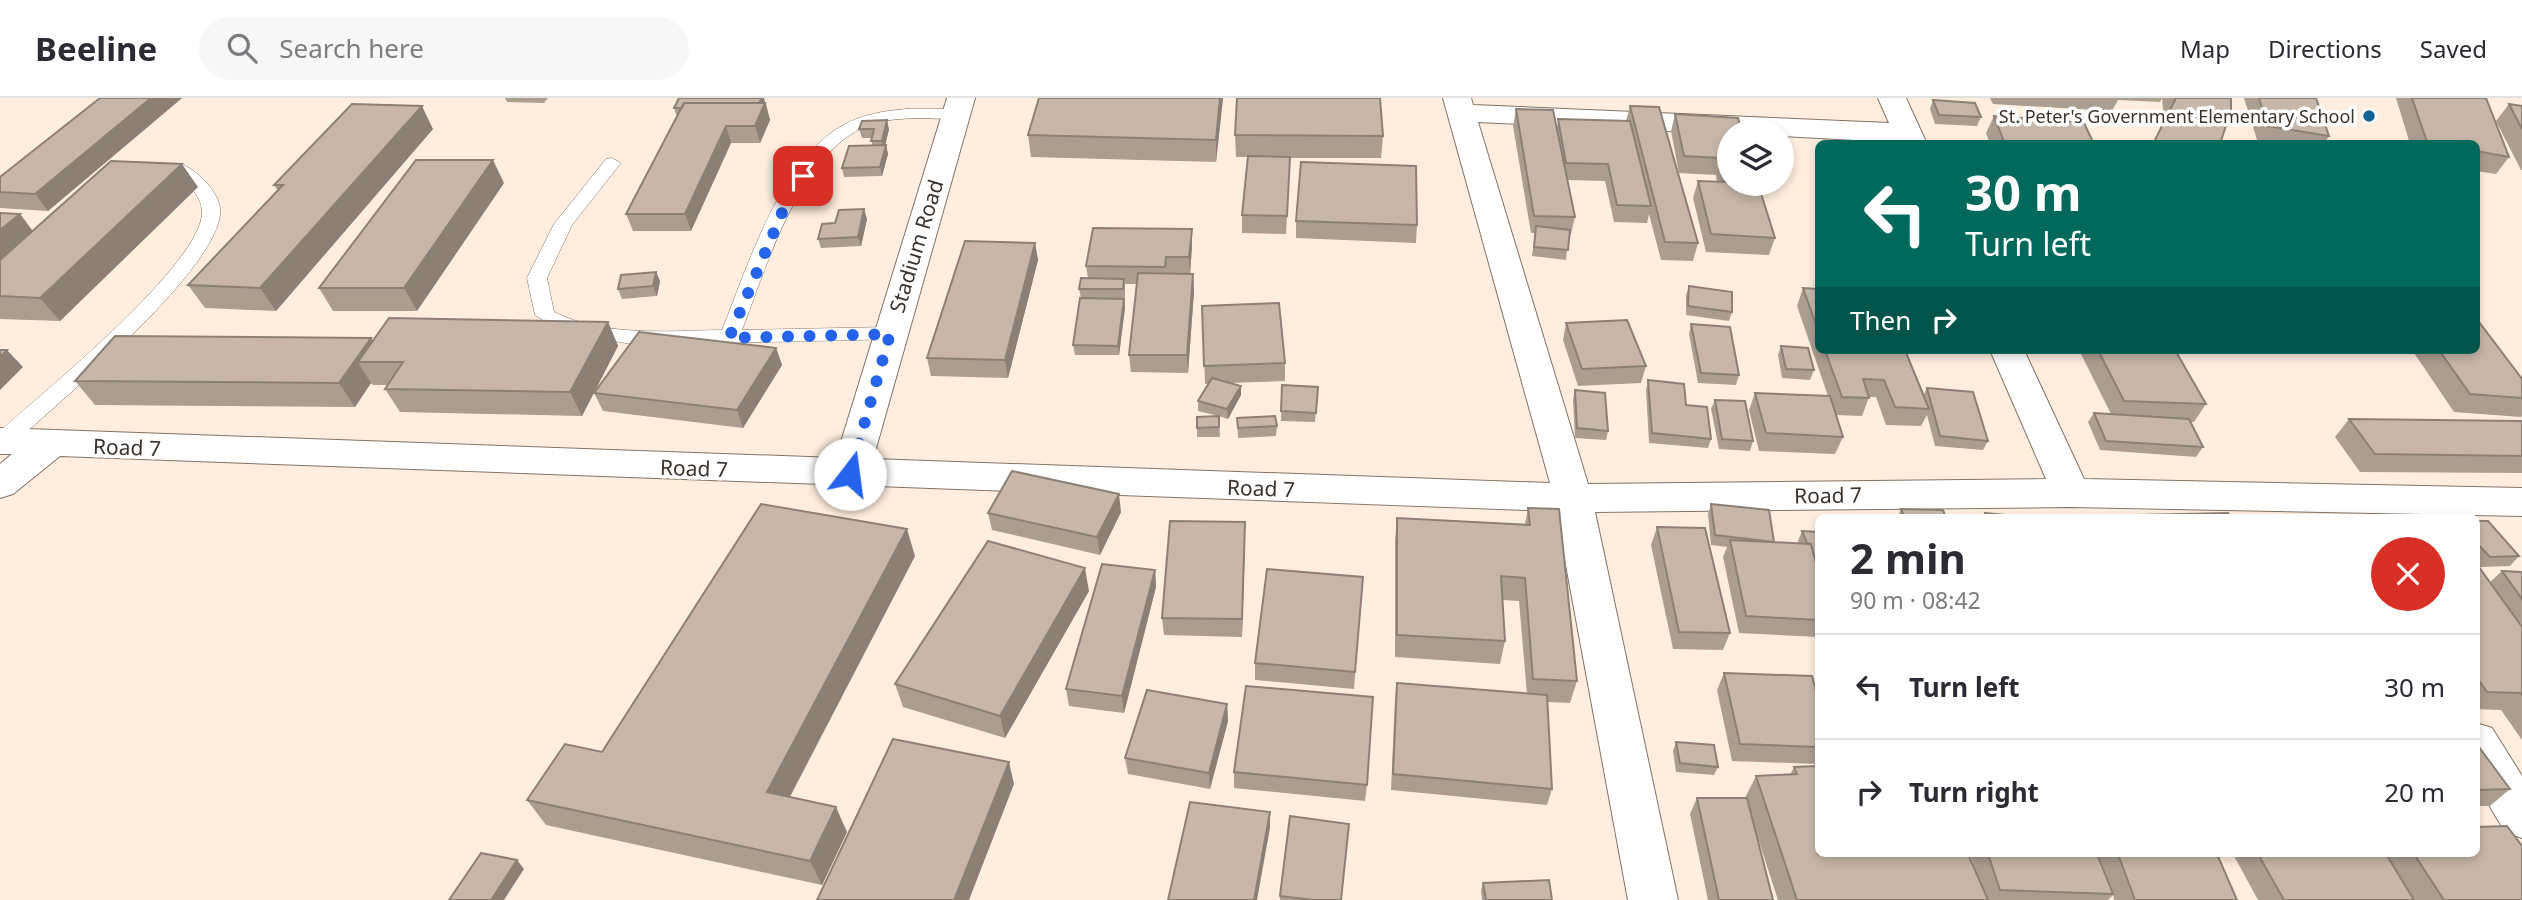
<!DOCTYPE html>
<meta charset="utf-8">
<style>
body{margin:0;font-family:"Noto Sans",sans-serif;background:#f7f7f7;color:#2b2b33;height:100vh;display:flex;flex-direction:column;font-size:26px;white-space:nowrap}
*{box-sizing:border-box;margin:0}
p{font-size:23px;color:#7c7c81}
.icon{flex:none;width:38px;height:38px;fill:none;stroke:currentColor;stroke-width:2;stroke-linecap:round;stroke-linejoin:round}
.map{position:relative;flex:1;overflow:hidden}
.details{position:absolute;left:1815px;top:416px;width:665px;height:343px;display:flex;flex-direction:column;background:#fff;border-radius:10px;box-shadow:0 4px 10px #0003}
.details>*{flex:none}
.hud{position:absolute;left:1815px;top:42px;width:665px;height:214px;border-radius:10px;box-shadow:0 4px 10px #0003;background:#00695c;color:#fff;overflow:hidden}
.controls{position:absolute;left:1717px;top:21px;display:grid;gap:14px}
.controls a{display:grid;place-items:center;width:77px;height:77px;border-radius:50%;background:#fff;box-shadow:0 4px 10px #0003;font-size:35px}
.pin{position:absolute;display:grid;place-items:center;width:60px;height:60px;color:#fff;margin:-30px;border-radius:14px;box-shadow:0 4px 10px #0006}
.me{position:absolute;width:77px;margin:-38px;rotate:15deg;stroke-linejoin:round;filter:drop-shadow(0 0 5px #0008)}
.turn{display:flex;align-items:center;gap:24px;height:147px;padding:0 35px;font-size:32px}
.turn .icon{width:91px;height:91px;stroke-width:2.5}
.turn b{display:block;font-size:49px;line-height:60px}
.then{display:flex;align-items:center;height:66px;padding:0 35px;background:#0003;gap:14px;font-size:26px}
.round{display:grid;place-items:center;flex:none;width:74px;height:74px;border-radius:37px;background:#f7f7f7}
.overview{display:flex;align-items:center;justify-content:space-between;height:119px;padding:0 35px}
h1{font-size:42px;font-weight:700;line-height:52px}
ul{padding:0;list-style:none}
li{display:flex;align-items:center;gap:21px;height:105px;padding:0 35px;border-top:2px solid #e1e1e2}
li div{flex:1}
li b{display:block;font-size:26px}
li em{font-style:normal}
header{display:flex;align-items:center;gap:42px;box-sizing:border-box;height:98px;padding:0 35px;background:#fff;border-bottom:2px solid #e1e1e2}
header strong{font-size:33px}
nav{display:flex;gap:38px;margin-inline-start:auto;font-size:24px}
.search{width:490px;height:63px;background:#f7f7f7;display:flex;align-items:center;gap:18px;box-sizing:border-box;padding:0 24px;border-radius:38px;color:#7c7c81;font-size:26px}
.map>svg:first-child{display:block}
.lines{fill:none;stroke-linecap:round;stroke-linejoin:round}
.lane-casing{stroke:#827366;stroke-width:1}
.street-casing{stroke:#827366;stroke-width:2}
.lane{fill:#fff;fill-rule:evenodd}
.street{fill:#fff;fill-rule:evenodd}
.wall{fill:#ac9d91}
.shaded-wall{fill:#8c8076}
.building{fill:#c8b7a9;stroke:#8c8076;stroke-width:2}
.route{stroke:#2563eb;stroke-width:12;stroke-dasharray:0 21.6}
.poi-dot{fill:#156194;stroke:#fefefe;stroke-width:2.5}
.labels{text-anchor:middle;dominant-baseline:central;stroke-width:7;stroke-linejoin:round;paint-order:stroke}
.far-poi-label{font-size:18px;fill:#3b342e;stroke:#fefefe;text-anchor:end}
.street-label{font-size:21px;fill:#3b342e;stroke:#fefefe}
</style>
<header>
<strong>Beeline</strong>
<div class="search"><svg class="icon" aria-label="search" viewBox="0 0 24 24"><circle cx="10" cy="10" r="6"/><path d="M15 15l6 6"/></svg>Search here</div>
<nav><a>Map</a><a>Directions</a><a>Saved</a></nav>
</header>
<div class="map">
<svg width="2522" height="802" viewBox="0 0 2522 802">
<rect width="100%" height="100%" fill="#ffeede"/>
<g class="lines">
<defs>
<path id="lane" d="M907,11H956L964,16L956,21C930,21 901,18 875,25C801,47 767,168 742,232L890,229L900,236L897,241L638,247L564,235L535,217L527,180L554,126L606,61L612,60L621,65L572,127L547,180L554,214C605,239 666,233 722,232C747,170 776,76 831,35C853,18 880,13 907,11Z
M179,66C189,68 198,76 205,83C213,92 222,104 220,117C213,176 58,305 11,348L0,350V333C39,298 207,162 202,112C199,90 182,86 170,71Z"/>
<path id="street" d="M947,0H975L873,361L1550,385L1443,0H1471L1473,7L1889,25L1878,0H1906L1927,46L1782,38V33L1729,36L1478,24L1588,386L2046,381L1990,252H2024L2084,381L2522,390V418L2071,409L1595,414L1678,802H1628L1556,413L60,358L13,396L0,400V366L12,356H0V330L836,360Z
M2476,625L2492,630L2522,678V740L2505,734L2476,685Z"/>
</defs>
<use href="#lane" class="lane-casing"/>
<use href="#street" class="street-casing"/>
<use href="#lane" class="lane"/>
<use href="#street" class="street"/>
</g>
<path class="wall" d="M100,0H182L48,113L0,110V79Z
M505,0H548L544,5L507,4Z
M1223,0L1216,64L1031,59L1028,37Z
M1990,0H2231L2164,22L2162,0L2160,4L2118,2L2112,13L1993,6Z
M2244,0H2316L2329,38L2324,46L2258,45Z
M2396,0H2486L2509,59L2496,76L2476,73V46H2410Z
M1933,2L1981,19L1977,28L1935,26L1930,11Z
M766,6L770,22L760,45H731L691,133H633L626,116L677,19L674,10Z
M2509,6L2522,8V72H2521L2496,23Z
M1630,8L1698,145L1693,163L1661,162L1649,116L1647,125L1614,124L1605,83L1567,82L1575,119L1571,136H1569L1566,162L1532,158L1535,135H1531L1513,28L1516,11L1557,31L1558,21L1626,23Z
M1675,16L1738,20L1775,140L1769,157L1706,154L1693,100L1698,83L1717,84L1716,77L1679,75L1671,33Z
M1994,18L2094,46H1990L1986,35Z
M433,31L276,213L205,210L188,187L278,93L274,87Z
M859,31H889L885,47H886L888,56L882,78L844,79L842,70L872,47V40H862Z
M1235,37L1383,38L1381,60H1290L1286,136L1242,135V117L1248,59H1236Z
M504,85L417,213H333L319,190Z
M198,89L60,223L0,221V162L20,116L33,133Z
M867,121L861,148L821,150L818,141L835,125Z
M1296,123L1417,127L1416,145L1296,140Z
M1192,131V148L1190,176H1193L1194,193L1188,275L1131,274L1129,257L1137,186H1125V210L1119,257H1075L1073,247L1081,200L1079,191L1088,180L1086,168Z
M1035,145L1038,162L1008,280L931,278L927,260Z
M656,174L660,183L657,198L622,201L618,191Z
M1689,188L1732,214L1729,223L1686,217V197Z
M1803,190L1818,191V252H1905L1924,296L1927,290L1988,343L1983,352L1935,348L1927,317L1921,328L1886,327L1876,299H1869L1862,318L1836,317L1843,339L1835,356L1759,353L1749,312L1755,295L1828,298L1797,208Z
M1202,208L1285,265V283L1230,285L1241,297L1228,321L1219,318L1220,339H1197V319L1219,318L1198,313V303L1209,286H1205Z
M608,224L618,248L582,318L400,314L385,291L387,287H373L371,285L355,309L95,307L75,283L371,240L373,242Z
M1566,225L1646,268L1641,285L1578,288L1563,242Z
M1691,226L1739,277L1736,287L1698,285L1689,236Z
M1781,248L1814,272L1810,282L1782,280L1778,257Z
M776,250L782,267L743,330L603,313L594,295Z
M2079,252H2175L2206,306L2194,324H2190L2203,349L2196,359L2100,352L2088,324L2094,315L2111,316Z
M2412,252H2476L2522,281V318L2521,319L2454,314Z
M1648,282L1686,307L1711,341L1708,350L1649,345L1646,292Z
M1282,287L1318,289L1315,324L1281,323Z
M1575,292L1608,333L1606,342L1575,340L1573,302Z
M1715,302L1753,343L1750,353L1719,351L1711,311Z
M1237,320L1277,328L1276,338L1238,340Z
M2349,321L2522,323V375L2360,374L2335,339Z
M1711,406L1774,444L1799,445L1798,443L1802,433L1818,434V539L1739,535L1723,459L1727,449L1711,447L1708,416Z
M1528,410L1577,583L1570,605L1548,604L1552,691L1547,707L1391,692L1395,602L1397,585L1527,596L1519,503L1502,502L1505,543L1500,566L1395,559V443L1397,420L1525,426Z
M1901,411L1946,420H1897Z
M1121,414L1100,457L992,432L988,415Z
M2476,423L2519,458L2510,468L2480,469L2476,464Z
M1657,429L1730,535L1723,552L1673,551L1651,447Z
M1245,441L1242,539L1164,537L1162,520Z
M915,458L790,699L847,734L822,787L546,727L527,702L602,654Z
M2476,465L2490,484L2502,473L2522,474V642L2501,612L2476,611Z
M1155,472L1156,489L1124,615L1069,608L1066,591Z
M1363,479L1354,591L1255,582V565Z
M1089,493L1005,640L903,609L895,586Z
M1724,575L1818,600V666L1732,663L1717,592Z
M1227,606L1228,623L1210,691L1128,676L1125,660Z
M1676,644L1718,669L1714,677L1676,674L1673,653Z
M2476,645L2510,691L2490,708H2476Z
M1794,669L1977,776L1970,756H2097L2109,786L2098,756H2217L2237,802H2114L2113,797L2108,802H1778L1755,731L1773,802H1708L1690,716L1697,700H1745L1756,678L1790,677Z
M1234,674L1367,687L1365,703L1234,690Z
M2233,756H2476L2522,802H2258Z
M1483,785L1552,802H1482L1481,793Z
M1280,798L1341,802H1280Z"/>
<path class="shaded-wall" d="M151,0H182L48,113L35,96Z
M762,0H764L770,22L760,45L755,28L757,10Z
M1220,0H1223L1216,64V42Z
M422,8L433,31L276,213L260,190Z
M887,22L889,31L884,52L882,43Z
M726,28L731,45L691,133L685,116Z
M886,47L888,56L882,78L880,69Z
M493,62L504,85L417,213L404,190Z
M182,66L198,89L60,223L40,200Z
M864,111L867,121L861,148L858,139Z
M20,116L33,134L0,162V132Z
M1192,131V148L1190,177L1189,159Z
M1035,145L1038,162L1008,280L1005,262Z
M656,174L660,183L657,198L653,188Z
M1193,176L1194,193L1188,275L1187,257Z
M1124,201L1125,210L1119,257L1118,248Z
M608,224L618,248L582,318L570,294Z
M371,240L386,263L358,264L371,285L355,309L339,285Z
M776,250L782,267L743,330L737,312Z
M7,252L23,269L0,292V259Z
M1241,288V297L1228,321L1227,311Z
M1119,396L1121,414L1100,457L1097,439Z
M1245,424V441L1242,539V521Z
M907,431L915,458L779,719L767,694Z
M1085,470L1089,493L1005,640L1000,618Z
M1155,472L1156,489L1124,615L1122,598Z
M1227,606L1228,623L1210,691L1209,675Z
M1009,664L1014,686L969,802H954Z
M836,709L847,734L822,787L810,763Z
M1270,714V730L1257,802H1254Z
M517,762L524,771L504,802H491Z"/>
<path class="building" d="M100,0H151L35,96L0,94V79Z
M679,0H762L759,5H684L682,10H674Z
M1039,0H1220L1216,42L1028,37Z
M1237,0H1380L1383,38L1235,37Z
M2176,0H2231V12L2220,46H2153Z
M2259,0H2316L2329,38L2268,28Z
M2412,0H2486L2509,59L2476,53V46H2433L2427,44Z
M1933,2L1975,5L1981,19L1939,17Z
M684,5H765L755,28H726L685,116H626Z
M352,6L422,8L260,190L188,187L283,87H274Z
M2509,6L2522,8V31Z
M1630,8L1659,9L1698,145L1665,144Z
M1516,11L1553,12L1575,119L1534,118Z
M1675,16L1738,20L1742,33H1729V86H1758L1775,140L1711,136L1698,83L1727,84L1720,60L1684,58Z
M1994,18L2084,25L2094,46H2005Z
M1558,21L1630,23L1651,108L1617,107L1608,66L1566,65Z
M887,22L882,43H871L874,31H859L862,23Z
M886,47L880,69L842,70L849,48Z
M1248,58L1290,59L1287,118L1242,117Z
M416,62H493L404,190H319Z
M111,63L182,66L40,200L0,198V162Z
M1301,64L1416,68L1417,127L1296,123Z
M864,111L858,139L818,141L822,126L835,125L839,112Z
M0,115L20,116L0,132Z
M1536,128L1570,132L1568,152L1534,149Z
M1093,130L1192,131L1189,159H1166L1165,169L1086,168Z
M965,143L1035,145L1005,262L927,260Z
M656,174L653,188L618,191L621,177Z
M1138,175L1193,176L1187,257H1129Z
M1081,180L1124,181L1123,191H1079Z
M1689,188L1732,194V214L1688,208Z
M1803,190L1818,191V232Z
M1080,200L1124,201L1118,248L1073,247Z
M1279,205L1285,265L1204,268L1202,208Z
M389,220L608,224L570,294L385,291L403,264H358Z
M2476,220L2522,281V300L2470,296L2439,252H2476Z
M1627,222L1646,268L1582,271L1566,225Z
M1691,226L1730,229L1739,277L1701,275Z
M639,234L776,250L737,312L594,295Z
M115,238L371,240L339,285L75,283Z
M1781,248L1808,250L1814,272L1786,271Z
M0,252H7L0,259Z
M1825,252H1905L1929,311L1895,309L1884,282L1863,281L1869,300L1842,299Z
M2098,252H2175L2206,306L2124,303Z
M1212,280L1241,288L1227,311L1198,303Z
M1648,282L1684,286L1686,307L1707,309L1711,341L1652,335Z
M1282,287L1318,289L1316,315L1281,313Z
M1927,290L1973,294L1988,343L1940,338Z
M1575,292L1605,295L1608,333L1577,330Z
M1755,295L1830,298L1843,339L1766,335Z
M1715,302L1745,303L1753,343L1722,341Z
M2094,315L2189,321L2203,349L2106,343Z
M1219,318V329L1197,330V319Z
M1275,318L1277,328L1238,330L1237,320Z
M2349,321L2522,323V358L2375,356Z
M1012,373L1119,396L1097,439L988,415Z
M761,406L907,431L767,694L836,709L810,763L527,702L565,646L602,654Z
M1711,406L1769,412L1774,444L1715,437Z
M1528,410L1559,411L1577,583L1533,581L1525,480L1501,478L1505,543L1397,537V420L1530,427Z
M1901,411L1943,412L1946,420H1905Z
M1985,415L2026,419L2027,420H1986Z
M2228,415L2231,420H2140L2139,417Z
M1170,423L1245,424L1242,521L1162,520Z
M2476,423H2488L2519,458L2490,459L2476,444Z
M1657,429L1705,430L1730,535L1679,534Z
M1802,433L1818,434V473L1811,446L1807,445Z
M1730,442L1811,446L1818,473V522L1746,518Z
M988,443L1085,470L1000,618L895,586Z
M2476,465L2522,529V597L2521,595L2487,594L2476,578Z
M1102,466L1155,472L1122,598L1066,591Z
M1267,471L1363,479L1355,574L1255,565Z
M2502,473L2522,474V501Z
M1724,575L1812,578L1818,600V649L1740,646Z
M1397,585L1547,597L1552,691L1393,676Z
M1246,588L1373,599L1367,687L1234,674Z
M1147,592L1227,606L1209,675L1125,660Z
M893,641L1009,664L954,802H817Z
M1676,644L1714,647L1718,669L1680,665Z
M2476,645L2510,691L2476,692Z
M1818,668V756H1968L1988,802H1797L1756,678L1797,676L1794,669Z
M1697,700H1747L1773,802H1719Z
M1190,704L1270,714L1254,802H1168Z
M1290,718L1349,726L1341,802H1313L1280,798Z
M2507,728L2522,748V802H2444L2414,756H2476V729Z
M481,755L517,762L491,802H449Z
M1988,756H2097L2113,796L2000,792Z
M2118,756H2217L2237,802H2135Z
M2258,756H2386L2414,802H2284Z
M1549,782L1552,802H1486L1483,785Z"/>
<g class="lines">
<path class="route" d="M803,78L790,96L729,240L890,236L850,376"/>
</g>
<circle class="poi-dot" cx="2369" cy="18" r="7"/>
<g class="labels">
<g class="far-poi-label">
<text x="2355" y="18">St. Peter's Government Elementary School</text>
</g>
<g class="street-label">
<text transform="translate(916 148) rotate(-73)">Stadium Road</text>
<text transform="translate(127 349) rotate(2)">Road 7</text>
<text transform="translate(694 370) rotate(2)">Road 7</text>
<text transform="translate(1261 390) rotate(2)">Road 7</text>
<text transform="translate(1828 397) rotate(-1)">Road 7</text>
</g>
</g>
</svg>
<div class="controls">
<a><svg class="icon" aria-label="layers" viewBox="0 0 24 24"><path d="M12 4l9 5-9 5-9-5zM3 14l9 5 9-5"/></svg></a>
</div>
<div class="pin" style="left:803px;top:78px;background:#d93025"><svg class="icon" aria-label="arrive" viewBox="0 0 24 24"><path d="M6 21V4h12l-3 4 3 4H6"/></svg></div>
<svg class="me" style="left:850px;top:376px" viewBox="-20 -20 40 40"><circle r="19" fill="#fff"/><path d="M0-13L10 11 0 6-10 11z" fill="#2563eb"/></svg>
<div class="hud">
<div class="turn"><svg class="icon" aria-label="left" viewBox="0 0 24 24"><path d="M17 20v-9H6M10 6l-5 5 5 5"/></svg><div><b>30 m</b>Turn left</div></div>
<div class="then">Then<svg class="icon" aria-label="right" viewBox="0 0 24 24"><path d="M7 20v-9h11M14 6l5 5-5 5"/></svg></div>
</div>
<section class="details">
<div class="overview"><div><h1>2 min</h1><p>90 m · 08:42</p></div><a class="round" style="background:#d93025;color:#fff"><svg class="icon" aria-label="close" viewBox="0 0 24 24"><path d="M6 6l12 12M18 6L6 18"/></svg></a></div>
<ul>
<li><svg class="icon" aria-label="left" viewBox="0 0 24 24"><path d="M17 20v-9H6M10 6l-5 5 5 5"/></svg><div><b>Turn left</b></div><em>30 m</em></li>
<li><svg class="icon" aria-label="right" viewBox="0 0 24 24"><path d="M7 20v-9h11M14 6l5 5-5 5"/></svg><div><b>Turn right</b></div><em>20 m</em></li>
</ul>
</section>
</div>
